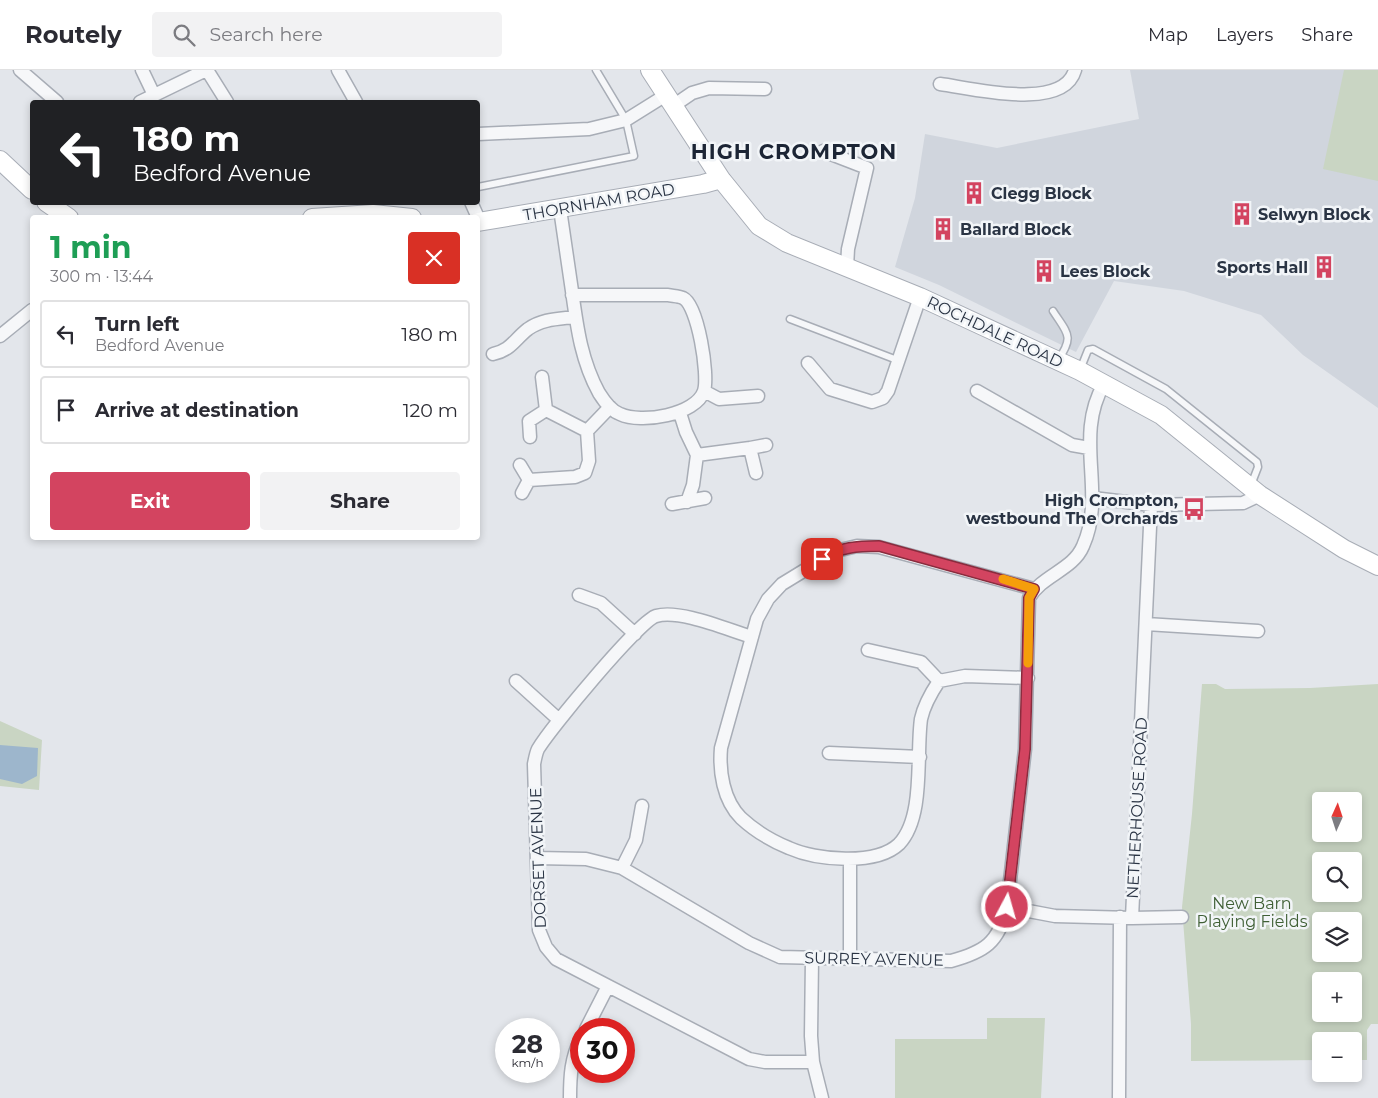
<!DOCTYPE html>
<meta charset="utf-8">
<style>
body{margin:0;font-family:Montserrat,sans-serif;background:#f2f2f3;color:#2b2b33;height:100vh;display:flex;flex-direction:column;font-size:19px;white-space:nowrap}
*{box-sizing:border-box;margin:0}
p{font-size:16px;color:#7c7c81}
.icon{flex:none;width:28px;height:28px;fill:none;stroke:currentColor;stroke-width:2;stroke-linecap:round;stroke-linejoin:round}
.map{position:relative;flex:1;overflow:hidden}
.panel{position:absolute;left:30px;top:145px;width:450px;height:325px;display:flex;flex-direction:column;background:#fff;border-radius:5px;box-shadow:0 2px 8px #0003}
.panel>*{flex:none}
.guide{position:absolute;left:30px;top:30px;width:450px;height:105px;border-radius:5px;box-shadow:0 2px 8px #0003;background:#202124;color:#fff;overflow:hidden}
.needle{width:32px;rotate:3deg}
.fabs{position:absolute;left:1312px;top:722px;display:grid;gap:10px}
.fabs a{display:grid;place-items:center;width:50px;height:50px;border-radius:5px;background:#fff;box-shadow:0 2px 8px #0003;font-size:25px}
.speed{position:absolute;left:495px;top:948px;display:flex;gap:10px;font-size:25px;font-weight:700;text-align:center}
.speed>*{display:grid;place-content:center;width:65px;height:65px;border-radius:50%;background:#fff;box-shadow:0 2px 8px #0003;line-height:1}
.speed small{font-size:12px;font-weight:400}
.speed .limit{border:8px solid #d22;background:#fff;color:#111}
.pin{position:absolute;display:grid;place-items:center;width:42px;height:42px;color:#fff;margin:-21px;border-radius:10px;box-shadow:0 2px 8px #0006}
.me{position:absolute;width:55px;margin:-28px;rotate:6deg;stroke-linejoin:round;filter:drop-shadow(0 0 4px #0008)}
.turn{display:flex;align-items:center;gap:18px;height:105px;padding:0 20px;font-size:22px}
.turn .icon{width:65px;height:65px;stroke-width:2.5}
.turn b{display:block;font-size:35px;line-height:42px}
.round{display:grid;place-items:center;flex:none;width:52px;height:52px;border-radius:5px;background:#f2f2f3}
.headline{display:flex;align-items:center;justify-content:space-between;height:85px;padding:0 20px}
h1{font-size:30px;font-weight:700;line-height:38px;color:#1e9e55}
.primary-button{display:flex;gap:10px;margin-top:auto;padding:10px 20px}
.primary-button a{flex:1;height:58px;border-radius:5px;background:#d34460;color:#fff;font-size:20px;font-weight:700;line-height:58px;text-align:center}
.primary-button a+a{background:#f2f2f3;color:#2b2b33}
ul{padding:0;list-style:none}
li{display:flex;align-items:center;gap:15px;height:68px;margin:0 10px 8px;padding:0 10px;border:2px solid #e1e1e2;border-radius:5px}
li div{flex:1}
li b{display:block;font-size:19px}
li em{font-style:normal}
header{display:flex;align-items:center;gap:30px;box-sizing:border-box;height:70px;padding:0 25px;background:#fff;border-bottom:1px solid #e1e1e2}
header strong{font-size:24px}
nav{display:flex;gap:28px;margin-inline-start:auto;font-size:18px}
.search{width:350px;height:45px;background:#f2f2f3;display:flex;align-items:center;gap:12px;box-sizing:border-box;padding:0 18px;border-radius:5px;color:#7c7c81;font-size:19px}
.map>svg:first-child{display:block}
.built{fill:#d0d5dd}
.green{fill:#c9d5c3;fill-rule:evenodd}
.water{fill:#9db6cc}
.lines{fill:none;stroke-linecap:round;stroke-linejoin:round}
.lane-casing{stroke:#a8adb6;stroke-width:9}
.street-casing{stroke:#a8adb6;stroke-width:15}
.secondary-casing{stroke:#a8adb6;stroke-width:20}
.lane{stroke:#f6f7f9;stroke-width:6}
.street{stroke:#f6f7f9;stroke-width:12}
.secondary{stroke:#fff;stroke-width:18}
.route-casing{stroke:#892c3e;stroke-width:12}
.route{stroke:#d34460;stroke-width:9}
.slow{stroke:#f59e0b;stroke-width:9}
.labels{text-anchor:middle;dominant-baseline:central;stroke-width:5;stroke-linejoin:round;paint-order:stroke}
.poi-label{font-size:16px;font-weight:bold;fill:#2a3444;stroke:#f2f5f8;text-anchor:start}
.street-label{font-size:16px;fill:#2a3444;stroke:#f2f5f8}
.park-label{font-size:16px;fill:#406036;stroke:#f2f5f8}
.district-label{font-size:21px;font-weight:bold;letter-spacing:1px;fill:#1c2535;stroke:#f2f5f8}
</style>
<header>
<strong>Routely</strong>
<div class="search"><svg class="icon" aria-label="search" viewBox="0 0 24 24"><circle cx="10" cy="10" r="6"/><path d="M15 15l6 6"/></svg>Search here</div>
<nav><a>Map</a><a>Layers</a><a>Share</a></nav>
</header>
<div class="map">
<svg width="1378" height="1028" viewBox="0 0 1378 1028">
<rect width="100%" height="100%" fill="#e3e6eb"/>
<path class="built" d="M1130,0H1378V338L1303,285L1261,245L1184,221L1114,211L1076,282L939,215L895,197L915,128L925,64L997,78L1139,49Z"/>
<path class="green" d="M1344,0H1378V111L1323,99Z
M1202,614H1216L1225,619L1310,618L1378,614V954H1371L1367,960V990H1354V971H1321V990L1191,991V954L1182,837L1192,744ZM1321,731H1354V764H1321ZM1321,791H1354V824H1321ZM1321,851H1354V884H1321ZM1321,911H1354V944H1321Z
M0,651L42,670L39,720L0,716Z
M987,948H1045L1041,1028H895V969H987Z"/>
<path class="water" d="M0,675L38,678L37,706L22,714L0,709Z"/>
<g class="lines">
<defs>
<path id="lane" d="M478,117L634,86L626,50L596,0
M1053,241C1067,263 1075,266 1058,290
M790,249L897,290
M1080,300L1088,280L1093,279L1166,319L1257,392L1258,397L1251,415"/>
<path id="street" d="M20,0L57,32
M142,0L154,25
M207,0L227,32
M338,0L356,32
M940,14C972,18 1063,42 1075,0
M140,32L206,0
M673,36L692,23L709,18L765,19
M478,64L589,59L626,50L666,25
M823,81L867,98L848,179L847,197
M471,132L480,152
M560,139C564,166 568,194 572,221C577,257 581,290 599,323C604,331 611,341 620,344C641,354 696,345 704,321C709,305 698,235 683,228C679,226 672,226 668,225H572
M0,266L32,240
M493,284C511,280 514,270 528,259C542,249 558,249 574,247
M808,293L830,319L872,332L883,328L888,321L920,227
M542,307L546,340L587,361
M704,321L719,329L758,326
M977,321L1072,375L1089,378
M680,343L686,362L697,385L693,415L687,432
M530,367L529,351L546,340
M697,385L750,378
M520,395L529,410
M756,403L750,378L766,375
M522,423L529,410L575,407L585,403L589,391L587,361L610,337
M1093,428L1151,435L1243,433L1260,425
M672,434L705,428
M579,525L601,533L635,564
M1146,554L1258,561
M752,567C728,560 680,539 656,546C639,551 550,659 538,679C536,683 535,689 534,694L539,860L546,877L556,889L749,989L765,992H813
M868,580L921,592L939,611
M1028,608L965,606L939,611C931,623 924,635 921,649C916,684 925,747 899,774C876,796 816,790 789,778C772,771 755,761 741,748C723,730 719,701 721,678L757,549L768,529L782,514L836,481L857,476L879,477L1034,519
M516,611L558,649
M829,683L920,687
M537,788L586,789L622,798L749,873L780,887L951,891C984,882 999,873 1007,837L1025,679L1029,528C1042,505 1073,500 1083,476C1107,423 1073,367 1104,314
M622,798L636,770L642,736
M1007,837L1055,846L1132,848L1151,435
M1132,848L1182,847
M812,889L811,966L813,992L822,1028
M850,889V789
M586,959L608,916
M570,1028C570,1006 571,988 581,968
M1119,1028L1120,847"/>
<path id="secondary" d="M650,0L721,109L759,156L787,173L920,227L1080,301L1161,345L1260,425L1344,479L1378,496
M0,90L32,120
M46,132L69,148
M312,148L373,144L412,148
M478,152L703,114L721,109"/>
</defs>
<use href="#lane" class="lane-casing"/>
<use href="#street" class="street-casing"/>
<use href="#secondary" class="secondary-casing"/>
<use href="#lane" class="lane"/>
<use href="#street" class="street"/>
<use href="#secondary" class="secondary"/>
</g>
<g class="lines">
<defs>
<path id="route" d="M822,489C841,477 857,476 879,476L1034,519L1029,528L1025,679L1007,837"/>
</defs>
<use href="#route" class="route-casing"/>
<use href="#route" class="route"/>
<path class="slow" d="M1003,509L1034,519L1029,528L1028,593"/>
</g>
<defs>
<symbol id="building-bare" viewBox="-9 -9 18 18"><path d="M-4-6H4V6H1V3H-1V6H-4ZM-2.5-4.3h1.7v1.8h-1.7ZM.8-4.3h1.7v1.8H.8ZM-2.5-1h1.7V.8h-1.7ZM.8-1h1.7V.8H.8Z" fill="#d34460" stroke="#f2f5f8" stroke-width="2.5" paint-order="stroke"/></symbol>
<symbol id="bus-bare" viewBox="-9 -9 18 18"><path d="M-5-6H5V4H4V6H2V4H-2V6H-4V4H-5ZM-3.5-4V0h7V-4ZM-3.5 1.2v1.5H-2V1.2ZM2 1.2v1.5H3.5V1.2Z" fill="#d34460" stroke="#f2f5f8" stroke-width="2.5" paint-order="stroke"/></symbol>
</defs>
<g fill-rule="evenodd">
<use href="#building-bare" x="958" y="107" width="32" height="32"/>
<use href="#building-bare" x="1226" y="128" width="32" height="32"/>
<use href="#building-bare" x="927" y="143" width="32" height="32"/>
<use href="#building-bare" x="1308" y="181" width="32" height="32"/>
<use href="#building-bare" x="1028" y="185" width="32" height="32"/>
<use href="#bus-bare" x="1178" y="423" width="32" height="32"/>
</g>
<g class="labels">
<g class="poi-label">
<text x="991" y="123">Clegg Block</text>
<text x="1258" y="144">Selwyn Block</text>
<text x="960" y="159">Ballard Block</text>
<text x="1308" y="197" text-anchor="end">Sports Hall</text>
<text x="1060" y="201">Lees Block</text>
<text x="1178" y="430" text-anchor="end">High Crompton,<tspan x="1178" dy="18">westbound The Orchards</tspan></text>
</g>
<g class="street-label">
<text transform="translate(599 132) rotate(-10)">THORNHAM ROAD</text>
<text transform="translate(995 262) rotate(25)">ROCHDALE ROAD</text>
<text transform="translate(1137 738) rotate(-87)">NETHERHOUSE ROAD</text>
<text transform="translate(538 788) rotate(-92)">DORSET AVENUE</text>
<text transform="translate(874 889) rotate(1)">SURREY AVENUE</text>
</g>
<g class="park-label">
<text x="1252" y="833">New Barn<tspan x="1252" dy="18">Playing Fields</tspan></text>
</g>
<g class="district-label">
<text x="794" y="81">HIGH CROMPTON</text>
</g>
</g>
</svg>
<div class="fabs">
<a><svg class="needle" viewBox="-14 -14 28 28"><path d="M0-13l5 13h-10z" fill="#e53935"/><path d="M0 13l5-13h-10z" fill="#7c7c81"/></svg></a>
<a><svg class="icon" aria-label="search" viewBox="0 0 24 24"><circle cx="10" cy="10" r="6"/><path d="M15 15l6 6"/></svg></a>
<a><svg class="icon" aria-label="layers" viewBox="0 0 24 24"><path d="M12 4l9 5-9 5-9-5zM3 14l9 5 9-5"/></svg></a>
<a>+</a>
<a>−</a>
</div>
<div class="speed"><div>28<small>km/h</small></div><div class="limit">30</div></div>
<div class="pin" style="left:822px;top:489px;background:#d93025"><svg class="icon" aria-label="arrive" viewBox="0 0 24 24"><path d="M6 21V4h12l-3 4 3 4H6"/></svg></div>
<svg class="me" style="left:1007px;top:837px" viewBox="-20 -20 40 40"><circle r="17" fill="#d34460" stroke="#fff" stroke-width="3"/><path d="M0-11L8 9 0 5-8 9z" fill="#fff"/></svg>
<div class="guide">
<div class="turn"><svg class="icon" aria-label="left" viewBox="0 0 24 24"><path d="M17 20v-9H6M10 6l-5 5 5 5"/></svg><div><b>180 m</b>Bedford Avenue</div></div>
</div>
<section class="panel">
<div class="headline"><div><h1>1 min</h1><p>300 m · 13:44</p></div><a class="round" style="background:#d93025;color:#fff"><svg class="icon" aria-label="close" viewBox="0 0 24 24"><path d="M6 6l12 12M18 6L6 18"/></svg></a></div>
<ul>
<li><svg class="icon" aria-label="left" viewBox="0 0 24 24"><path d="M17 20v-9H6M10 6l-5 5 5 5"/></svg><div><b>Turn left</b><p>Bedford Avenue</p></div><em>180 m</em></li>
<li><svg class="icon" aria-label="arrive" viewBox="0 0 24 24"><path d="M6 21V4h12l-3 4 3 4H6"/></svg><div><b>Arrive at destination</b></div><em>120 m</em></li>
</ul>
<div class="primary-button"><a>Exit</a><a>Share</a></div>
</section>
</div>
